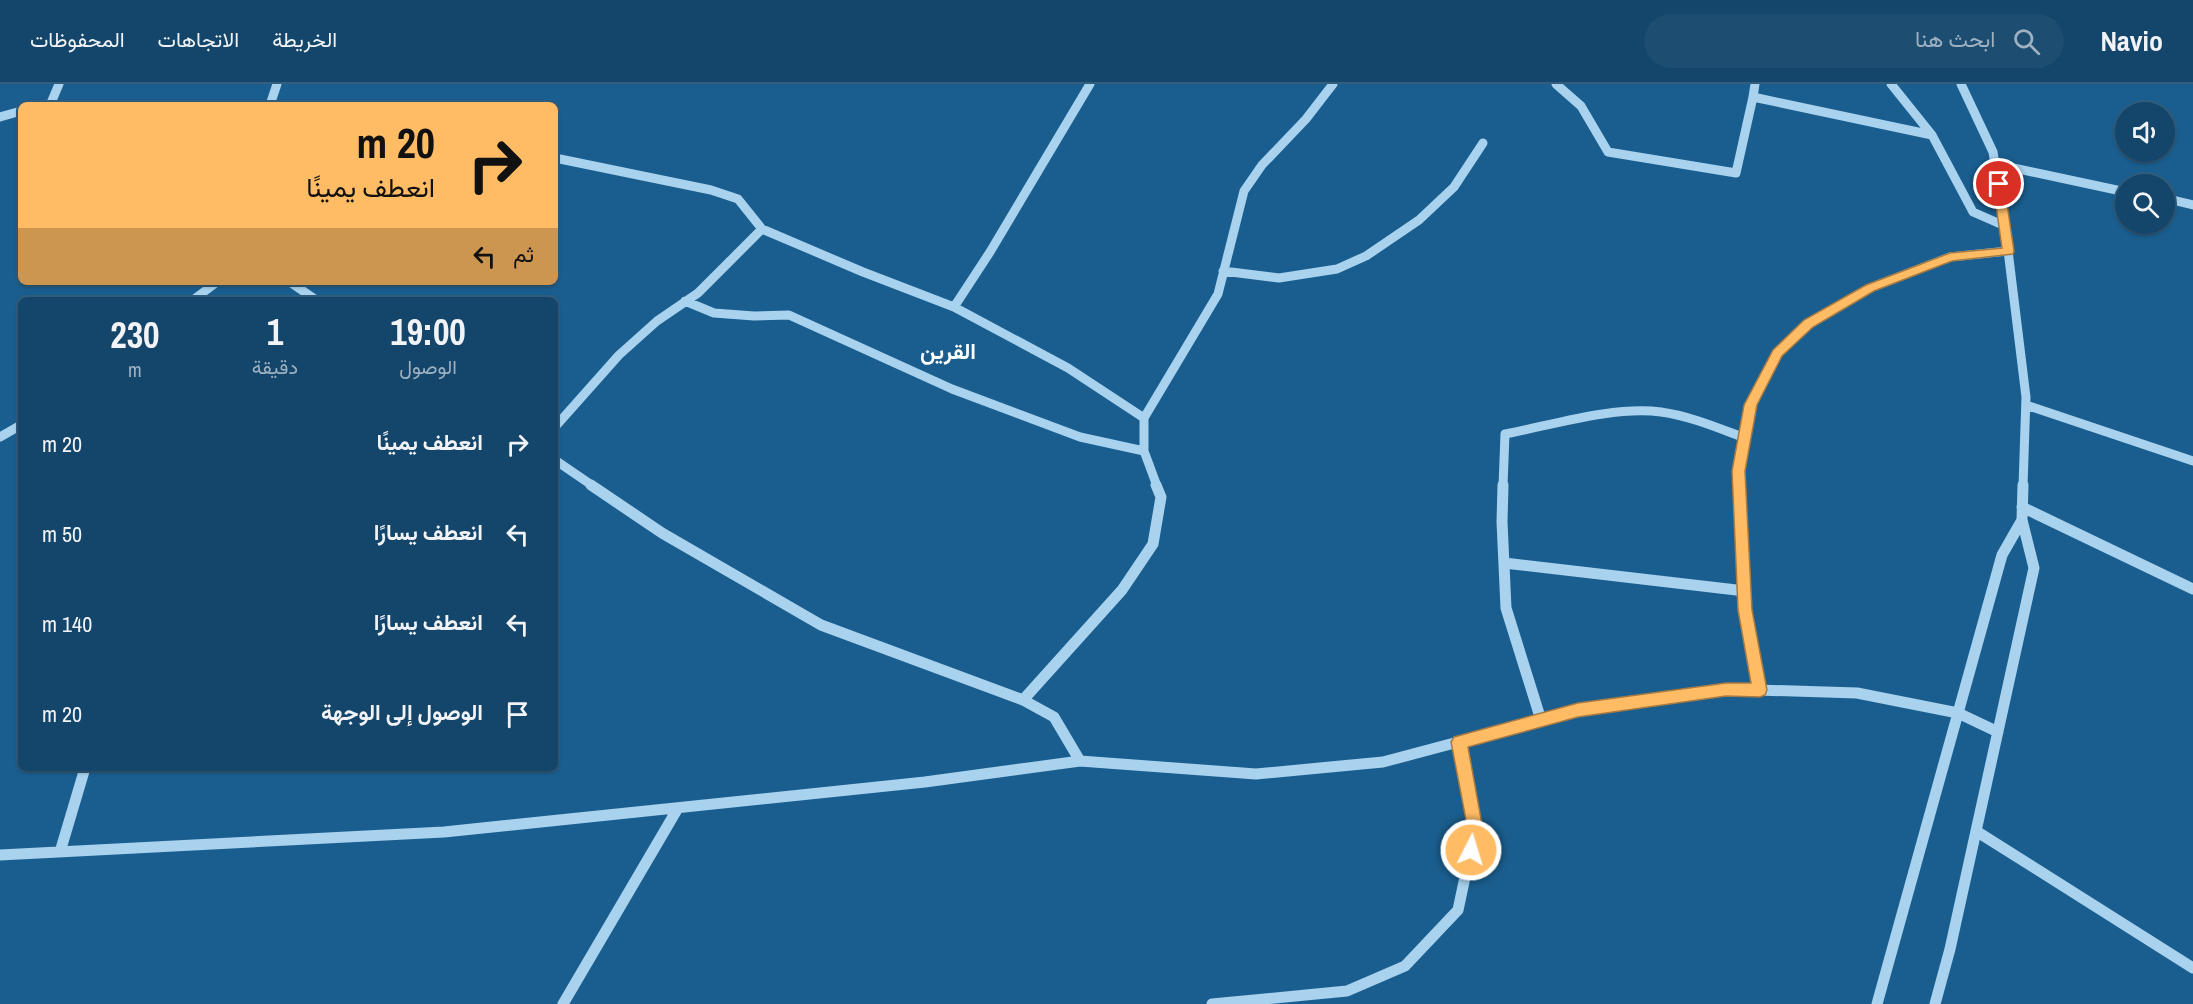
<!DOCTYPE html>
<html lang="ar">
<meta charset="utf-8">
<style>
body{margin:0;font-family:"Archivo Narrow",Vazirmatn,sans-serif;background:#1d4d71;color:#f1f3f6;direction:rtl;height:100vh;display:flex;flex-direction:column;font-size:22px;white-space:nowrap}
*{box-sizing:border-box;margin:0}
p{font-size:20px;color:#9db1c1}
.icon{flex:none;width:33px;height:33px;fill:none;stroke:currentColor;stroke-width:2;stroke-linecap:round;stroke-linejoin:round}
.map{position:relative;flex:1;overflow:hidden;direction:ltr}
.side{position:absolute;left:18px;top:213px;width:540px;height:474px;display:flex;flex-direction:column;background:#14466b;border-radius:9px;box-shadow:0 2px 4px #0004,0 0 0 2px #335e7e;direction:rtl}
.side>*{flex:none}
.banner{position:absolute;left:18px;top:18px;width:540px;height:183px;border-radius:9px;box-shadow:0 2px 4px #0004,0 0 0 2px #335e7e;direction:rtl;background:#ffbc65;color:#111;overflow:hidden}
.tools{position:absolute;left:2115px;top:18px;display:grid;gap:12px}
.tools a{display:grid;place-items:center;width:60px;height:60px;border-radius:50%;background:#14466b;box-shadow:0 2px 4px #0004,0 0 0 2px #335e7e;font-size:30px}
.pin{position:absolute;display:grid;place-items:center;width:51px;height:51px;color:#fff;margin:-26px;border:3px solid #fff;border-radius:50%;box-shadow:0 2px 6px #0007}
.me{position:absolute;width:66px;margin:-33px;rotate:5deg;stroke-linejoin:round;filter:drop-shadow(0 0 4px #0008)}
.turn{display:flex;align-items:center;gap:21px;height:126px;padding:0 24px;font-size:27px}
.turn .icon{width:78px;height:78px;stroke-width:2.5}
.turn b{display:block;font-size:42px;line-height:51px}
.then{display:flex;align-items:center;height:57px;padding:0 24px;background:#0003;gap:12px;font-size:22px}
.eta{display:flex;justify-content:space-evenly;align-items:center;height:102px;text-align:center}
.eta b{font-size:36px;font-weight:700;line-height:42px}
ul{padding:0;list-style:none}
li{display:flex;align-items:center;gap:18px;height:90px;padding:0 24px}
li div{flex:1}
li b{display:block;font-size:22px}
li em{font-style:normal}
header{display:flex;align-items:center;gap:36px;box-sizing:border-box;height:84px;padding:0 30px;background:#14466b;border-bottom:2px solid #335e7e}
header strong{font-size:28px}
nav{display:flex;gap:33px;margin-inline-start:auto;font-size:21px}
.search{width:420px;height:54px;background:#1d4d71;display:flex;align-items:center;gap:15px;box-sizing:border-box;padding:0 21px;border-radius:33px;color:#9db1c1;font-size:22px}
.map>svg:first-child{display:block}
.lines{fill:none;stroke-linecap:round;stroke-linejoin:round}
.minor-far1{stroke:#a8d2ee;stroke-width:9}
.minor{stroke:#a8d2ee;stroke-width:11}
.route{fill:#ffbc65;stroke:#a67a42;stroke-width:1.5}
.labels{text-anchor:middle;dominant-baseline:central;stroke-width:6;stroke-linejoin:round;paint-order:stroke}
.neighbourhood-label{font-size:22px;font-weight:bold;fill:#fff;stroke:#1a5e8f}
</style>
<header>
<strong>Navio</strong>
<div class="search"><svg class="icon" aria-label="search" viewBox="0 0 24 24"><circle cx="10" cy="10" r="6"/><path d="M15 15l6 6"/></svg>ابحث هنا</div>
<nav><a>الخريطة</a><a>الاتجاهات</a><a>المحفوظات</a></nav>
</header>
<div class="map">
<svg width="2193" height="920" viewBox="0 0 2193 920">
<rect width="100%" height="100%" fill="#1a5e8f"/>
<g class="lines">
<path class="minor-far1" d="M1556,0L1581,22L1608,68L1736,89L1753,13
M1755,0L1753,13L1932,51
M1891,0L1932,51L1973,128L2005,142
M1961,0L1993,68L2005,142L2026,313L2023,402
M54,21L51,19L59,0
M270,21L277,0
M276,21H322
M0,33L21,27
M555,74L711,106L738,115L762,145
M1995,80L2126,108
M2164,114L2193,121
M1223,187L1279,194L1337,185L1366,172L1419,136L1454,103L1483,59
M290,198L316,216
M193,216L217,198
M685,217L714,229L754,232L789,231L952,305L1080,353L1144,367
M954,223L990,168L1090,0
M2026,321L2193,377
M555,343L619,271L657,237L698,209L762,145L863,188L954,223L1068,284L1144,334
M0,353L21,341
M555,376L593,402
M1157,402L1144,367V334L1218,210L1244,107L1262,81L1306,35L1333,0
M1503,402L1505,350C1553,341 1612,322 1661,328C1690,332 1718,344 1745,354
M1740,402L1739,387L1750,321L1777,269L1809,239L1870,204L1950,173L2008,167"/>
<path class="minor" d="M591,401L662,449L821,541L1023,616L1054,633L1080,677
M1503,401L1502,438L1506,524L1541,636
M1740,401L1745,526L1760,606
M2022,423L2193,505
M1504,479L1745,507
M1023,616L1122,506L1153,460L1161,413L1156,401
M1976,747L2193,884
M60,768L85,684
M0,771L444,748L925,698L1080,677L1256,690L1383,678L1578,626L1726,605L1857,609L1958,629L1998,648
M563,920L678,724
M1212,920L1347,907L1405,882L1458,826L1475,746L1459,658
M1877,920L2002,471L2022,436
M1935,920L1950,865L2034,484L2022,436L2023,401"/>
</g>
<path class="route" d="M1999,96L2004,100L2014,167L2013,170L1952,177L1874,207L1813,243L1782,272L1757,321L1745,387L1752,526L1767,606L1765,611L1760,613L1726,612L1578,633L1468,663L1483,746L1477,772L1471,774L1465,772L1463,766L1468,746L1451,658L1454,653L1578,619L1726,599H1751L1738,526L1732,387L1744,321L1773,266L1804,236L1866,201L1950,169L2002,164L1993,100Z"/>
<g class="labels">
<g class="neighbourhood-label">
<text x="948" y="267">القرين</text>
</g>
</g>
</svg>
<div class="tools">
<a><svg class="icon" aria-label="sound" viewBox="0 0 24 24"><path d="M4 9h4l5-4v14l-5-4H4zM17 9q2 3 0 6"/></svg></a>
<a><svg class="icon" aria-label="search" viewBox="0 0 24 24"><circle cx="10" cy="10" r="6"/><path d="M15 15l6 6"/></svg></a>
</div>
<div class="pin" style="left:1999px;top:100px;background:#d93025"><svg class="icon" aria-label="arrive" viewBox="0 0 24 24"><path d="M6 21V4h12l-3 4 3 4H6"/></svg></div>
<svg class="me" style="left:1471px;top:766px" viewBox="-20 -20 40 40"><circle r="17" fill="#ffbc65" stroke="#fff" stroke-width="3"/><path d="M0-11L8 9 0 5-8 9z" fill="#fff"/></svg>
<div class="banner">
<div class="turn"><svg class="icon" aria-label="right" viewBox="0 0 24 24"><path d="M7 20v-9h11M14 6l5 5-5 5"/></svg><div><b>20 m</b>انعطف يمينًا</div></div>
<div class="then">ثم<svg class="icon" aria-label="left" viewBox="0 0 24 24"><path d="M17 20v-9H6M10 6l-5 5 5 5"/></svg></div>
</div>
<section class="side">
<div class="eta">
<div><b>19:00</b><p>الوصول</p></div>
<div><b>1</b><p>دقيقة</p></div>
<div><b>230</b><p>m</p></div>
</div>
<ul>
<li><svg class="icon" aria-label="right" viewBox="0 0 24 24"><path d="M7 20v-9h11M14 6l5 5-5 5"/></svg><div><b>انعطف يمينًا</b></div><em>20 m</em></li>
<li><svg class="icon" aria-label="left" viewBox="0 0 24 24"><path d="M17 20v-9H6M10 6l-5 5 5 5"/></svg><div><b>انعطف يسارًا</b></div><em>50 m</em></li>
<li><svg class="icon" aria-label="left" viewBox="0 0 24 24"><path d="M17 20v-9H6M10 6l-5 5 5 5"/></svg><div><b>انعطف يسارًا</b></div><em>140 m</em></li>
<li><svg class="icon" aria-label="arrive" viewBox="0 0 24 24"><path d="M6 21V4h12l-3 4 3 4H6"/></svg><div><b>الوصول إلى الوجهة</b></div><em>20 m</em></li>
</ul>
</section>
</div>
